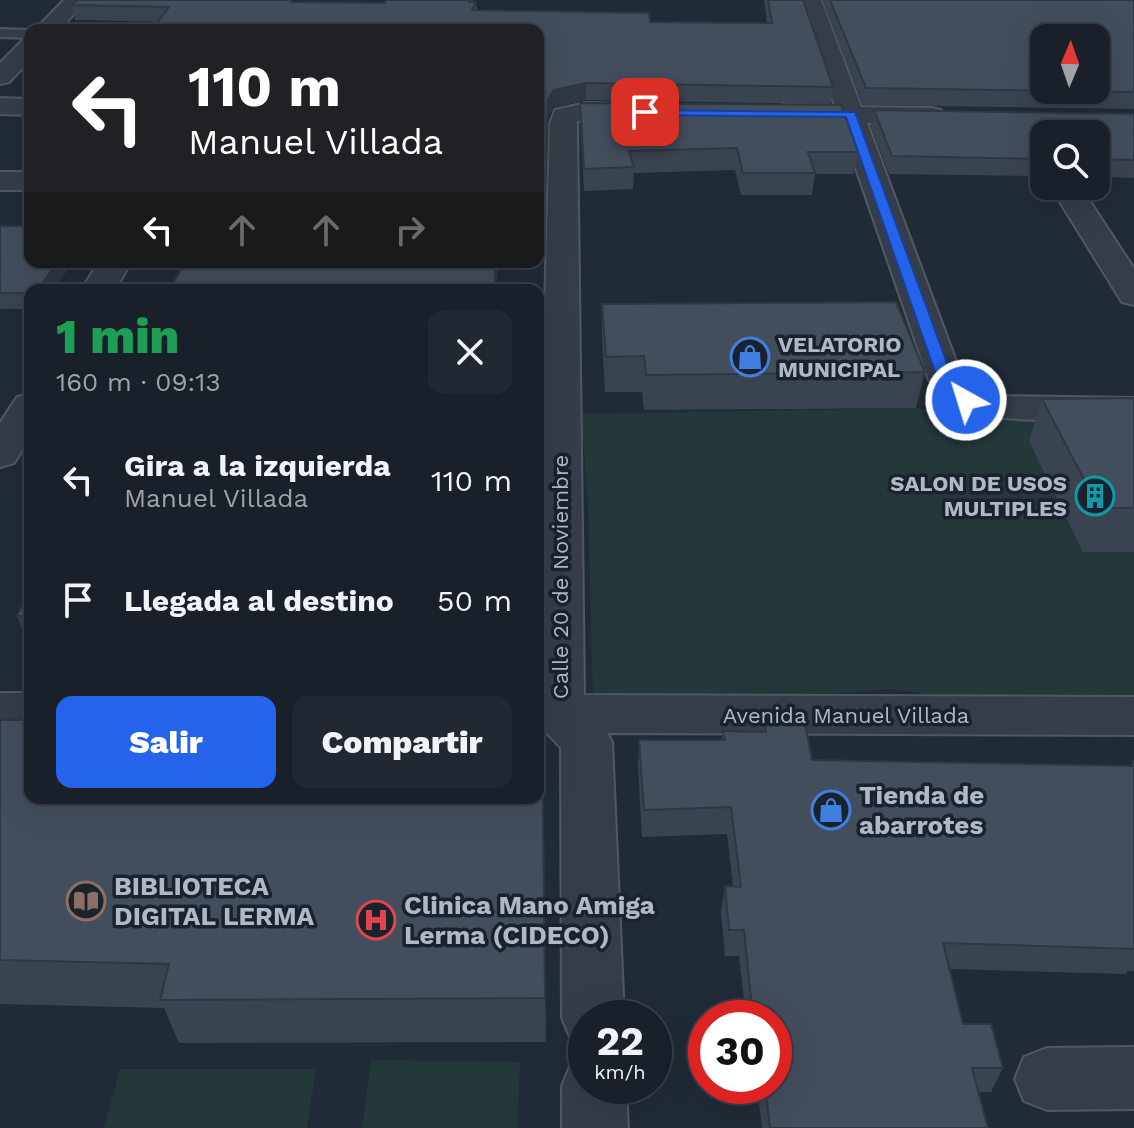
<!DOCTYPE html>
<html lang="es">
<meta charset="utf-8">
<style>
body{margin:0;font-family:"Work Sans",sans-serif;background:#222832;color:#f1f3f6;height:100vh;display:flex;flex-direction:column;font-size:30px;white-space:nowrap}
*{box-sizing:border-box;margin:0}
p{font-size:26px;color:#9fa3a8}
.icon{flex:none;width:44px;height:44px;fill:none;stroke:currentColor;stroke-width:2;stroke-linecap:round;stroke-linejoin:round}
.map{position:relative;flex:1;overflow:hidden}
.panel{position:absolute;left:24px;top:284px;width:520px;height:520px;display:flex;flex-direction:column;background:#19202a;border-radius:16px;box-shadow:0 8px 32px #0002,0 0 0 2px #373e47}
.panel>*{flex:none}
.banner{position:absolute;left:24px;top:24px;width:520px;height:244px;border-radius:16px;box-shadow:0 8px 32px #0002,0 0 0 2px #373e47;background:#202124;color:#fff;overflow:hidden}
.needle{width:52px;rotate:2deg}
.fabs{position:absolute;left:1030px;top:24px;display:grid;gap:16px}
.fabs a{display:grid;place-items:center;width:80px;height:80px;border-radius:16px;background:#19202a;box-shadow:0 8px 32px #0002,0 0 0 2px #373e47;font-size:40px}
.speed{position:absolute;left:568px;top:1000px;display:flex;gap:16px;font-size:40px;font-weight:700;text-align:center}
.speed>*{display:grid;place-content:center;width:104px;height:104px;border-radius:50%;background:#19202a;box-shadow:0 8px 32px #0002,0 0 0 2px #373e47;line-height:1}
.speed small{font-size:20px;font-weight:400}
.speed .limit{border:12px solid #d22;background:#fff;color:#111}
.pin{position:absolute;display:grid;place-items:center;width:68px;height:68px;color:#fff;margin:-34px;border-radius:16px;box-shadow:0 4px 12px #0006}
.me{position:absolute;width:88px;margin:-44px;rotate:321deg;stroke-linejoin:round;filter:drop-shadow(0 0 6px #0008)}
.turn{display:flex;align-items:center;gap:28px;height:168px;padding:0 32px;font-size:36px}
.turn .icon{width:104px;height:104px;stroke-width:2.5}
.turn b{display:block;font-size:56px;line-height:68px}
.lanes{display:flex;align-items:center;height:76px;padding:0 32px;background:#0003;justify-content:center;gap:40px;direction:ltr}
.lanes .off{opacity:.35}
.round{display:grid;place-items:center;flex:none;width:84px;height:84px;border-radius:16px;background:#222832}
.summary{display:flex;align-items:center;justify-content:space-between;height:136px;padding:0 32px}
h1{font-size:48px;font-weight:800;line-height:60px;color:#1e9e55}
.button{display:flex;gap:16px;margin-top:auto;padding:16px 32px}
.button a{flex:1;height:92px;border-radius:16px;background:#2563eb;color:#fff;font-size:32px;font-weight:800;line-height:92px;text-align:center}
.button a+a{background:#222832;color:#f1f3f6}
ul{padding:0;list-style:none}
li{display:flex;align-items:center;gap:24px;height:120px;padding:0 32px}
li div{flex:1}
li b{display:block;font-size:30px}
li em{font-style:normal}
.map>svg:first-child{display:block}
.green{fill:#24383a}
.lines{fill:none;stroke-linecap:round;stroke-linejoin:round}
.lane-casing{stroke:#505863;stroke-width:4}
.street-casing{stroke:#505863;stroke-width:4}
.lane{fill:#353d48;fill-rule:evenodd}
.street{fill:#353d48;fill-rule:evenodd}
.wall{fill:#3a4350}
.shaded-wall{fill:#2f3741}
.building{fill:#434e5d;stroke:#2f3741;stroke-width:2;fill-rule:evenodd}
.route{fill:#2563eb;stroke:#184099;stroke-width:2}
.labels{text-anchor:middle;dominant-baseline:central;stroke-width:7;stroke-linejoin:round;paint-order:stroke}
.poi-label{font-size:22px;font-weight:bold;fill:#b0b8c5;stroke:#1a222d;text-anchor:start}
.street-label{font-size:22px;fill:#b0b8c5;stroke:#1a222d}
.near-poi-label{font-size:26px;font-weight:bold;fill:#b0b8c5;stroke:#1a222d;text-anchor:start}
</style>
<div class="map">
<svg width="1134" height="1128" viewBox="0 0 1134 1128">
<rect width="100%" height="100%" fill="#212b38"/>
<path class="green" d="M916,408L992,419L1134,427V699H961L892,689L776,698L593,704L588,501L581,414Z
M371,1060L520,1062L517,1128H362Z
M120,1069H316L307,1128H104Z"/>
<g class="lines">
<defs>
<path id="lane" d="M0,29L30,30V38L0,37Z"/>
<path id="street" d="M64,0H87L59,30H35Z
M799,0H821L861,107L932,108L941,110L945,116L941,122L932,124L867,123L959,369L978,391L1008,396L1134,398V420C1097,420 982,424 953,408C944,403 936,388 929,380L840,122L784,121L771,113L784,105L835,106Z
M30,39V60L9,82L0,84V63L22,41Z
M0,98L30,99V115L0,114Z
M586,103L640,104L653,112L640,120L577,121L584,695L1134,697V735L607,733L612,742L624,1018H586V1044L571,1039L562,1018L561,748L547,733L538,732V565L550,124L555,110Z
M0,172H30V190H0Z
M1050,186H1080L1134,269V305L1122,302Z
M99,262H131L115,290H81Z
M30,394V438L14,463L0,467V423L17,397Z
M0,693H30V731H0Z
M1134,1047V1109L1047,1110L1024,1101L1015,1079L1024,1057L1047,1048Z
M586,1057V1086H626L628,1128H562V1086L571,1064Z"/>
</defs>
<use href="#lane" class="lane-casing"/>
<use href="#street" class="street-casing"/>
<use href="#lane" class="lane"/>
<use href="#street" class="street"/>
</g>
<path class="wall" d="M474,0L473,2H476L477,11L650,22L767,23L764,0H803L833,87L831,104L586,100L554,107L548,116L546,184H538V30L75,20L72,5L302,2L385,3Z
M822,0H1134V109L863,105Z
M580,103L858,152L854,174H815L812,195H741L735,170L634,173L633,189L584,191L580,124Z
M874,110L1134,114V178L1096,177V134H1044V176L889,174L871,127Z
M0,226L72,262L54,290H30V309H0Z
M602,304L925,372L916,408L644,410L642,392H605L602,338Z
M1134,398V552H1083L1029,441L1042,399Z
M30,589V638H26L17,616Z
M0,720L30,798L542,720L546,1042L179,1043L164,1008L0,1004Z
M765,723L812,760L1131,766L1134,760V971H1128L1126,974L950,969L963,1024L1003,1068L991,1092H978L988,1128H762L758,1095H706L702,1047L706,1024V1086H774V1018H746L739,956H725L721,912L725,886H733L727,834L642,837L638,766L639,740H722L723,731L764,732Z"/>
<path class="shaded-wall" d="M586,83V100L554,107L548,116L546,184L548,99L554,90Z
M57,262H72L54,290H38Z
M496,262H499L496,290H494Z"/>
<path class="building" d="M77,0H292L291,2L385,3L386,0H469V2H476L472,10L649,13L650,22L772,23L768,0H803L833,87L586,83L554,90L548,99L546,166H538V30H152L169,7L72,5Z
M830,0H1134V92L866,88ZM1044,38H1096V90H1044Z
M580,103L841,105L858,152H808L815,173H743L737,148L629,151L634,167L584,169Z
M874,110L1134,114V160L1096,159V134H1044V159L892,156Z
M0,226H30V262H57L38,290H30V293H0Z
M185,262H496L494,290H169Z
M896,302L925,372L646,375L644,356L606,357L602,304Z
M1134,398V508H1099L1042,399Z
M30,589V616H17Z
M0,720H30V798H538V720H542L545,998L160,1000L169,964L0,960Z
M765,723H805L812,760L1134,766V949L943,943L963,1024H991L1003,1068H972L988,1128H770L765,1086H774V1018H753L744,930H729L725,886L741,887L731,807L644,810L639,740H725L723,731L766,732Z"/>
<path class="route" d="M641,110L855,112L950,371L974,400L972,403H961L935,372L846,117L645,115Z"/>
<defs>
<symbol id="shop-ring" viewBox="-11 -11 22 22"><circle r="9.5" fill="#1a222d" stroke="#3f7fe0" stroke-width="1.5"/><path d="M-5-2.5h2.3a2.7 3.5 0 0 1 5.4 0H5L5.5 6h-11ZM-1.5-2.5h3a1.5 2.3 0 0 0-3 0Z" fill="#3f7fe0"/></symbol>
<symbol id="building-ring" viewBox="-11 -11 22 22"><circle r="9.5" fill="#1a222d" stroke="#0f9aa8" stroke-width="1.5"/><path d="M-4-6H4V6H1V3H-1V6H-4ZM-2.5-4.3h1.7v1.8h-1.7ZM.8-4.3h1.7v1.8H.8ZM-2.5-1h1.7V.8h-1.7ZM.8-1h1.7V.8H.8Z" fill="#0f9aa8"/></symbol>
<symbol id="library-ring" viewBox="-11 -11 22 22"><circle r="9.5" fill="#1a222d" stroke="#8d6e63" stroke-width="1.5"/><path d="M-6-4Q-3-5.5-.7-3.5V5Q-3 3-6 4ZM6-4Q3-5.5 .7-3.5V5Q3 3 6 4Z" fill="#8d6e63"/></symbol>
<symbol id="hospital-ring" viewBox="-11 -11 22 22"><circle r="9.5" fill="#1a222d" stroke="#e0444e" stroke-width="1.5"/><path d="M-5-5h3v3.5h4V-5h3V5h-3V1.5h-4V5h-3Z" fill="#e0444e"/></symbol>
</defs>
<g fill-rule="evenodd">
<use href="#shop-ring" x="728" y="335" width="44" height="44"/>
<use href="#building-ring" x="1073" y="474" width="44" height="44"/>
<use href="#shop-ring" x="809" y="788" width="44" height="44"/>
<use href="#library-ring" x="64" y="879" width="44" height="44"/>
<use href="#hospital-ring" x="354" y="898" width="44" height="44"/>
</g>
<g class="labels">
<g class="poi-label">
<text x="778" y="344">VELATORIO<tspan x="778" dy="25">MUNICIPAL</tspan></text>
<text x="1067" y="483" text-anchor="end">SALON DE USOS<tspan x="1067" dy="25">MULTIPLES</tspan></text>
</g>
<g class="street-label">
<text transform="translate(560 577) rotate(-90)">Calle 20 de Noviembre</text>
<text x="846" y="715">Avenida Manuel Villada</text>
</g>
<g class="near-poi-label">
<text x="859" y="795">Tienda de<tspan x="859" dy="30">abarrotes</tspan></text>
<text x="114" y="886">BIBLIOTECA<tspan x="114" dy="30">DIGITAL LERMA</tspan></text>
<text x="404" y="905">Clinica Mano Amiga<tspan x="404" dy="30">Lerma (CIDECO)</tspan></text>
</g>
</g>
</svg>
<div class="fabs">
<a><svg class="needle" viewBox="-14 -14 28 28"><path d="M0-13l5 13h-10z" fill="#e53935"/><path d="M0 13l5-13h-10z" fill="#9fa3a8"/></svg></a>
<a><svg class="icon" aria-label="search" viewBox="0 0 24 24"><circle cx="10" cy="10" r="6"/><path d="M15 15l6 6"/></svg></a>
</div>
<div class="speed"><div>22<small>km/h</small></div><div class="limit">30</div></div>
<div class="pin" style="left:645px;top:112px;background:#d93025"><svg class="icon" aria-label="arrive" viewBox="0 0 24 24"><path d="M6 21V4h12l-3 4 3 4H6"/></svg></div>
<svg class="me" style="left:966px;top:400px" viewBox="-20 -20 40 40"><circle r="17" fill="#2563eb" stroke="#fff" stroke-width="3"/><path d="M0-11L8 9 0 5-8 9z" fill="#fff"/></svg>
<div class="banner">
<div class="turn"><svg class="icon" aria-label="left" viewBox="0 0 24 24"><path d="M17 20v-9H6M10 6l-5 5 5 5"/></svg><div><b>110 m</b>Manuel Villada</div></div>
<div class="lanes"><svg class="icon" aria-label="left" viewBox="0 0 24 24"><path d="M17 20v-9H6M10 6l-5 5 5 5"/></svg><svg class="icon off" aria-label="ahead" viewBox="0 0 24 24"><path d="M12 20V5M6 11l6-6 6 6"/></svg><svg class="icon off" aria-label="ahead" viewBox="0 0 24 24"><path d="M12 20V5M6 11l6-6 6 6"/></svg><svg class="icon off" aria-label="right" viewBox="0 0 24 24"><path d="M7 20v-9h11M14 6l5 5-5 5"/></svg></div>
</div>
<section class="panel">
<div class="summary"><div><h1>1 min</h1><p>160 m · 09:13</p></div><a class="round"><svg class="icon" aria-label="close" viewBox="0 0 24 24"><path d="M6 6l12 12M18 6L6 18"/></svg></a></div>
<ul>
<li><svg class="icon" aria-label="left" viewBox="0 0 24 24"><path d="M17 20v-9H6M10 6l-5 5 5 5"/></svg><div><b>Gira a la izquierda</b><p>Manuel Villada</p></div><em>110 m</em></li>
<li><svg class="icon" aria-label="arrive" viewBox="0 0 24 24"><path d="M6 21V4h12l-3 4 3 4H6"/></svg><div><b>Llegada al destino</b></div><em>50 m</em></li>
</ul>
<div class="button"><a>Salir</a><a>Compartir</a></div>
</section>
</div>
